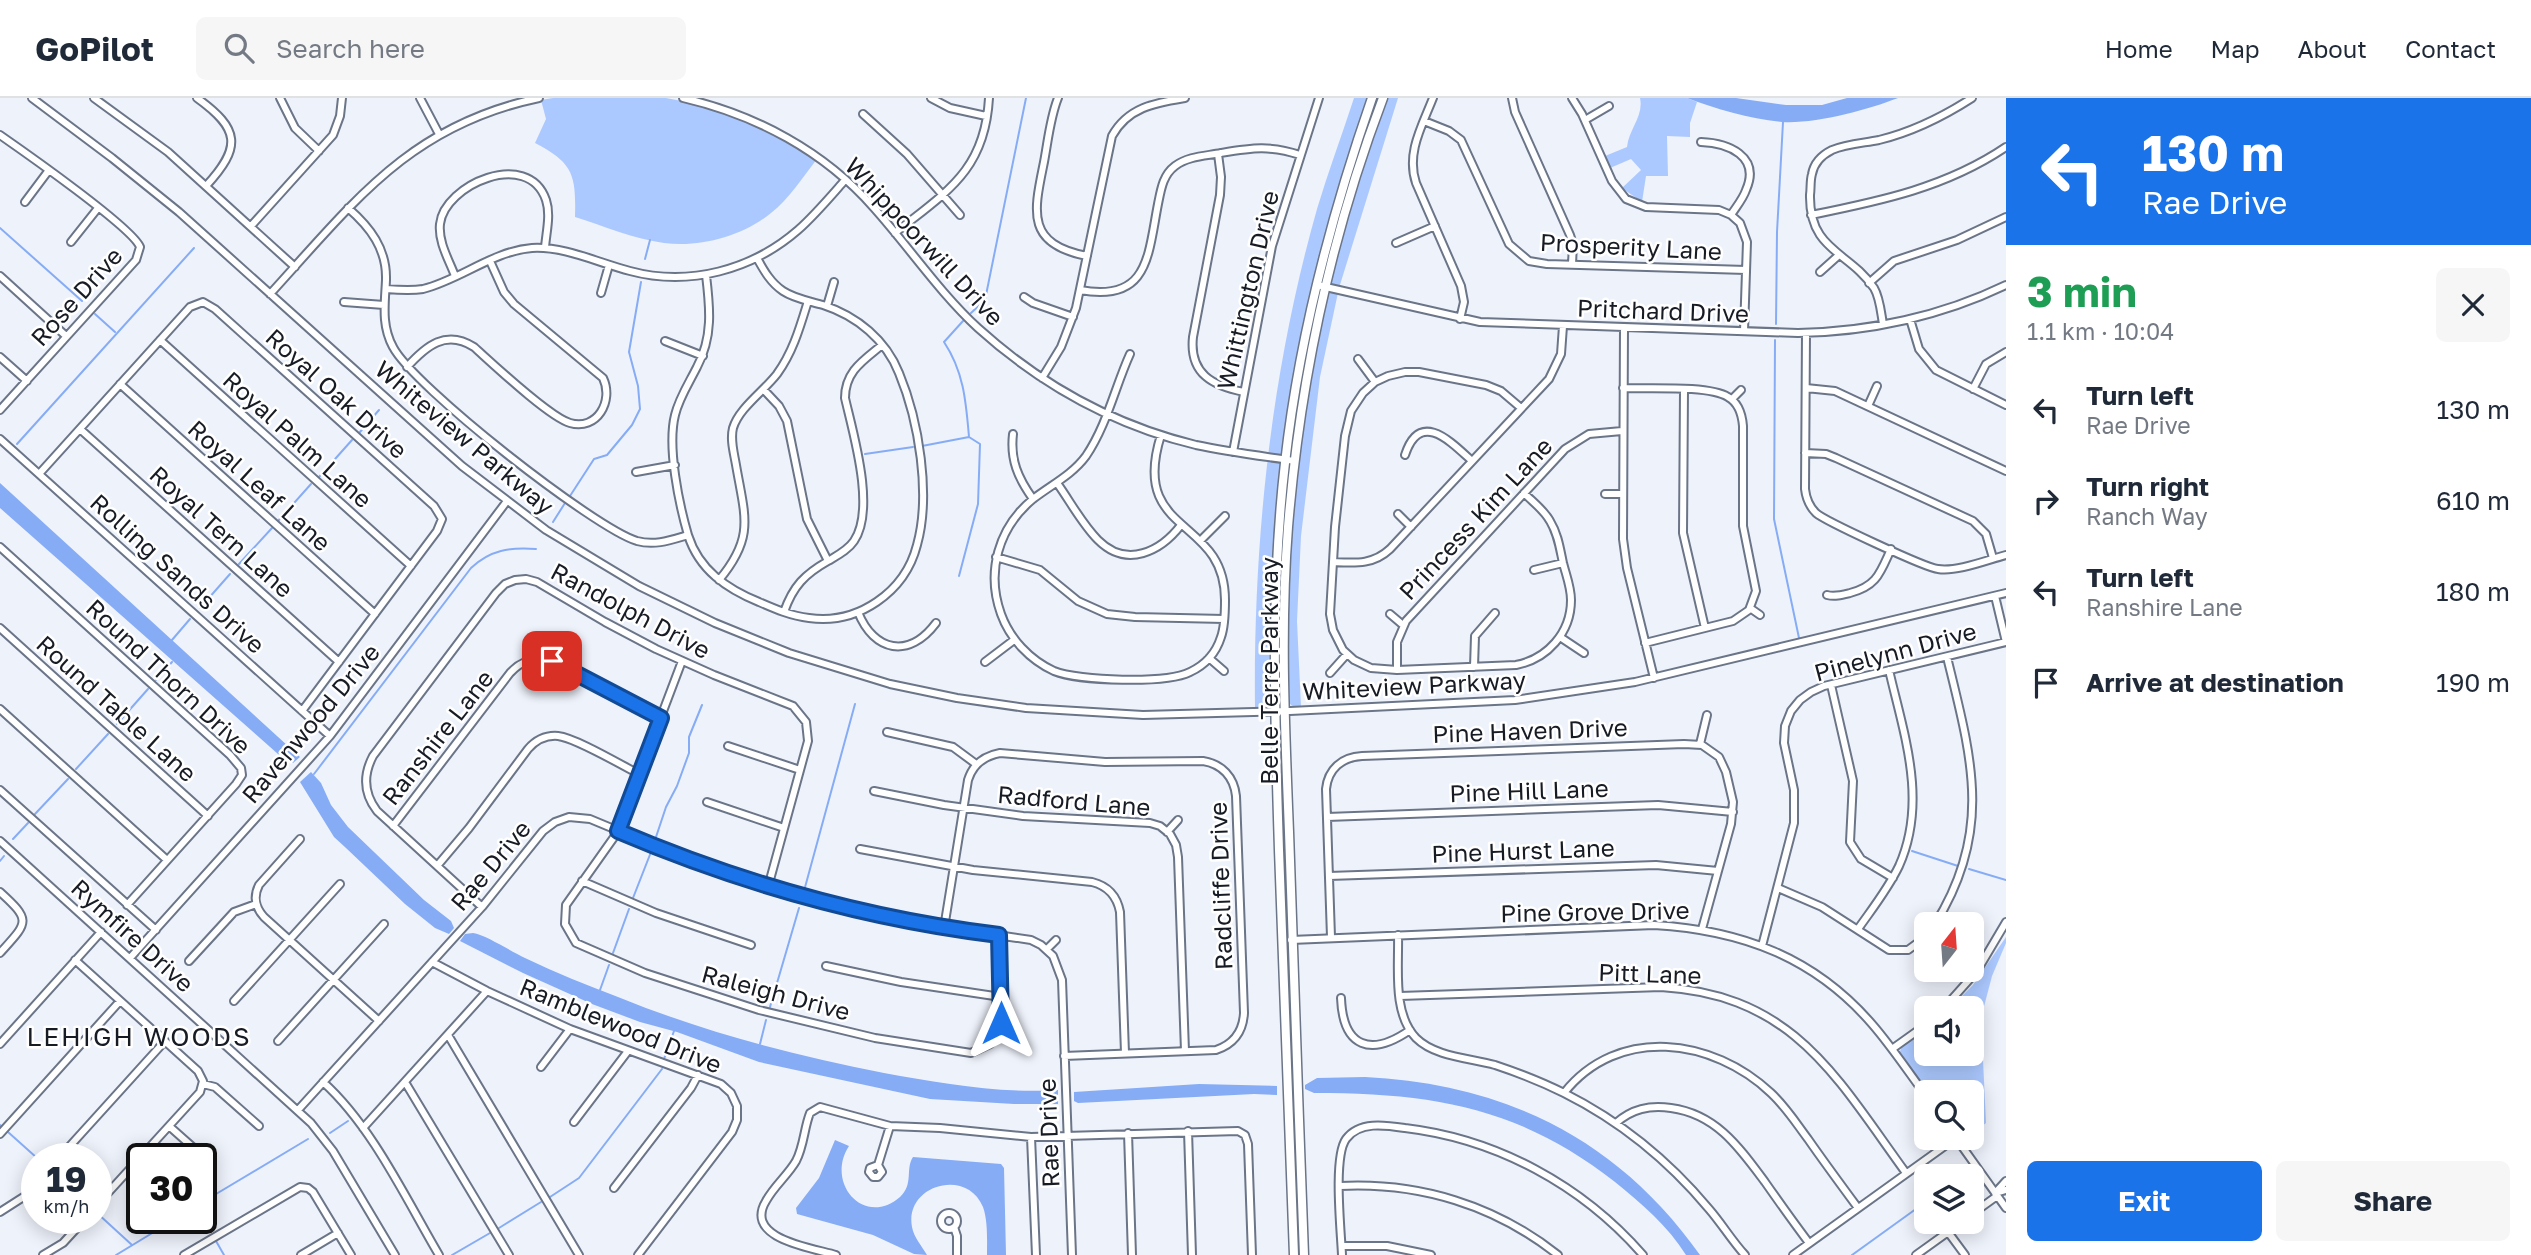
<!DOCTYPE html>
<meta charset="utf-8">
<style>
body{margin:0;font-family:"Golos Text",sans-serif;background:#f6f6f7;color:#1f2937;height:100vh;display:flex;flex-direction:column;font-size:26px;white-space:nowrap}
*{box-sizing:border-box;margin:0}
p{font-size:23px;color:#747a83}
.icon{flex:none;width:38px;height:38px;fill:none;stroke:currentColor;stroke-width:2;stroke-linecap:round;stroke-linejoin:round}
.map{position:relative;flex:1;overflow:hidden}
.panel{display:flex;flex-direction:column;background:#fff;width:525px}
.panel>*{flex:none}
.guide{background:#1a73e8;color:#fff;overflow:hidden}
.needle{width:46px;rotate:17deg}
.controls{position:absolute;left:1914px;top:814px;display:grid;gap:14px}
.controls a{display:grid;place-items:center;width:70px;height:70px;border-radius:10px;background:#fff;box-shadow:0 4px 18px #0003;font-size:35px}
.speed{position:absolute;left:21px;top:1045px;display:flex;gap:14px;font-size:35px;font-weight:700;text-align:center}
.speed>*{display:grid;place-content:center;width:91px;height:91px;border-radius:50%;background:#fff;box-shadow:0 4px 18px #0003;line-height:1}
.speed small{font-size:18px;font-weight:400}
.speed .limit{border:4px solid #111;border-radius:10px;background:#fff;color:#111}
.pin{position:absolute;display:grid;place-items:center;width:60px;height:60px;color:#fff;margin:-30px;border-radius:14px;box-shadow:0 4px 10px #0006}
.me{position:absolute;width:77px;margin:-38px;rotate:0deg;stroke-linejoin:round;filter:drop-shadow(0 0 5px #0008)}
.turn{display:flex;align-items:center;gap:24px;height:147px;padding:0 21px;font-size:32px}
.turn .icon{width:91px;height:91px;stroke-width:2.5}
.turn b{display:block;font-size:49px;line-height:60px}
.round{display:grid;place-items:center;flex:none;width:74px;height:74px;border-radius:10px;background:#f6f6f7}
.summary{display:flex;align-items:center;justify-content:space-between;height:119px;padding:0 21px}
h1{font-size:42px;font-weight:700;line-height:52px;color:#1e9e55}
.button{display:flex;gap:14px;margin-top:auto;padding:14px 21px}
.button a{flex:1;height:80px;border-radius:10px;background:#1a73e8;color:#fff;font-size:28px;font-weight:700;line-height:80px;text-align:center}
.button a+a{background:#f6f6f7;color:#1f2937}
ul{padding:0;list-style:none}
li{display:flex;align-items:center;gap:21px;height:91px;padding:0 21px}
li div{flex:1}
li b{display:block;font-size:26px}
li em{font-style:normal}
header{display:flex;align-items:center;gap:42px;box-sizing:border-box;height:98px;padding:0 35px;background:#fff;border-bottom:2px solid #e0e1e3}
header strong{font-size:33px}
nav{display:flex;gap:38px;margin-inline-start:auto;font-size:24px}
.search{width:490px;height:63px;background:#f6f6f7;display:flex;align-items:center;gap:18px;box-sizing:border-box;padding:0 24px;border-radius:10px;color:#747a83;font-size:26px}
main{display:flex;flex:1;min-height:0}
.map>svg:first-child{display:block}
.green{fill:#acc9ff}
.water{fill:#86acf5}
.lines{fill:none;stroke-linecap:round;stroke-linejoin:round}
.stream{stroke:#86acf5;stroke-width:2}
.minor-casing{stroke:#6b7588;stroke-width:10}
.major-casing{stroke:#6b7588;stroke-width:11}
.minor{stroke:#fff;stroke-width:6}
.major{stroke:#fff;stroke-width:8}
.route-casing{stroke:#114b97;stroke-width:18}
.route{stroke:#1a73e8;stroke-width:12}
.labels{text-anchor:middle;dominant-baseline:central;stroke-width:5;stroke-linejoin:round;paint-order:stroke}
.street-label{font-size:24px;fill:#171b23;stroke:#fff}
.neighbourhood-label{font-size:26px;letter-spacing:2px;fill:#171b23;stroke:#fff}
</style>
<header>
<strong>GoPilot</strong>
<div class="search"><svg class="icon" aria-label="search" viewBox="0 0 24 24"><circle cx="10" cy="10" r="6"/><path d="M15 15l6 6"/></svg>Search here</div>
<nav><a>Home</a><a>Map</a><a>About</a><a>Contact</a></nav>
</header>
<main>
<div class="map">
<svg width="2006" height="1157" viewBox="0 0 2006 1157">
<rect width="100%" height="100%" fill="#eef2fb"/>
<path class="green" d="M553,0H666C722,9 769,32 817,61C803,79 789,101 771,115C743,138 700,150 664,145C634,141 604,128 575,119C576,78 574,65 535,45L546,21L541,2Z
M1354,0H1369L1302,243L1272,523L1269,526V601L1264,609L1255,611C1253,443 1271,273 1317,111C1328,74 1342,37 1354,0Z
M1385,0H1398L1339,190L1320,279L1301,438L1297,523L1301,609C1288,610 1287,602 1286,591L1289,457L1299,353L1317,241L1344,129Z
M1640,0H1687L1697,4L1690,25V39L1667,38L1668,78H1646L1642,104L1622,90L1641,72L1631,61L1610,70L1605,58L1627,49C1629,31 1644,18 1640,0Z
M2006,839V845L1992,878L1981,920L1986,1025L1972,1036V994H1927L1899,956L1902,948L1927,930V956H1972V910H1950L1973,887Z"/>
<path class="water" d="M1687,0H1736L1786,7H1822L1847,0H1898C1867,12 1816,26 1782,24C1751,21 1716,11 1687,0Z
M0,385L300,659L293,665L287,664L0,410Z
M311,674L321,685L331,707L348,729L424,802L451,823L454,830L449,836L435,830L405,806L346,750L334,739L300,684Z
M473,835C486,837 512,854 525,860C556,875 587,887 618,899C704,934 793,957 884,975C940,985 1000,996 1058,992V1006H1014L930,1001L759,964L677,934L640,924L592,906L523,875L460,843L465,836Z
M1365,979C1505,986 1618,1041 1700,1157H1686C1668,1128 1641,1105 1615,1084C1519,1009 1433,995 1314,995L1305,991V987L1317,980Z
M1199,986L1277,988V997L1254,996L1078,1005L1074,1003V994Z
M835,1042L849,1048C825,1085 864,1130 900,1099C914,1086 905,1071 913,1059L1001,1066L1004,1070L1006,1157H987C987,1142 988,1123 983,1109C967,1069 904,1087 912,1129C914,1140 922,1148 927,1157L914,1156L873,1137L797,1116L796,1110L819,1080Z"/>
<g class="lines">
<path class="stream" d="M0,130L82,203
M645,161L650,142
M971,215L985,202L1026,0
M95,216L115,234
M1776,226L1777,134L1783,24
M1775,242L1774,421L1799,540
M360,334L379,312
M17,346L194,150
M922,348L969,339
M865,356L913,349
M319,379L352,342
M570,398L594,361L607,357L632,327L640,311L638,288L629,254L641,184
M278,423L311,386
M553,424L565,405
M239,466L272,430
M959,478L978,406L980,346L969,339C966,304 964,274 944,244L963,223
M200,510L230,476
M172,542L190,521
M156,582L172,564
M117,626L148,591
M76,671L108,636
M314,676L471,470C490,452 510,449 536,451
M35,716L68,681
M13,741L28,725
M655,742L666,709L677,688L689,655V639L702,607
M1912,753L1958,768
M0,763L4,758
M1969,771L2006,782
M804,793L855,606
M633,800L651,754
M613,855L629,811
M600,892L609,867
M770,909L799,810
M760,946L766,922
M664,961L674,933
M0,1027L1,1028
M8,1034L37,1060
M330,1035L348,1023
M1961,1078L1967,1074
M550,1099L579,1080L662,971
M201,1105L308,1041
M97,1115L132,1147
M201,1118L211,1134
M499,1130L541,1104
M216,1143L224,1157
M116,1157L177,1120
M452,1157L490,1135
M1852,1157L1927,1103"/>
<defs>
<path id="minor" d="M32,0L112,60L179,114L462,368L546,432L639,488L715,525L789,555L890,586L957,600L1026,610L1143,617L1290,613L1515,602L1635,584L2006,495
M94,0L168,54L295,169
M197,0C240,31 242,49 206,88
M280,0L295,30L319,53
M420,0L439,36
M683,0C756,17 824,53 874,110C909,149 939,194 978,230C1040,286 1114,327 1196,347C1229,354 1262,358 1295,363
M931,0L950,10L986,18
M1058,0C1050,20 1048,43 1044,64C1034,113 1025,146 1087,158
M1433,0C1422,28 1406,55 1416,85L1461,188L1464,204L1460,221
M1512,0L1515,14L1570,137L1573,146L1572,166
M1572,0L1582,16L1612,83L1626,101L1646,109L1719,112L1731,117L1740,125L1747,144L1744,233
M863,16L907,56L960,117
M1585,22L1609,8
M1424,23L1449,33L1461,42L1509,146L1529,163L1547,166L1746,172
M0,37C23,53 133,130 140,149L136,162L0,312
M1701,44C1728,45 1761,58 1746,92C1743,101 1736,109 1731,117
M1218,56L1221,79L1220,97L1193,239C1189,276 1213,288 1244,294
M25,104L49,72
M348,110C370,129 387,151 386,182C385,205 381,227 393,249C413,288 594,430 637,443C655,448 671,442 688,437
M1811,117C1881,103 1947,89 2006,49
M251,128L333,37L340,18L342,0
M895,135C946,94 985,73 989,0
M71,144L98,110
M1396,145L1435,128
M1820,174L1839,157
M706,177C710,210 713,239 697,269C689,285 679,300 675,317C667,349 679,406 688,437C699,472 727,491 759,504C775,511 791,518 809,520C858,527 905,494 917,447C931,397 919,323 899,275C886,242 857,218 823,207C810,203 795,201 783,193C771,185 764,173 757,160
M0,178L66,238
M455,178C449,162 438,144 440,126C444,87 528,50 546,102C551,117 546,135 545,150
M1869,185L1894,163L1957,142L2006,119
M1317,187L1480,224L1798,235C1869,234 1942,218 2006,187
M386,191C398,192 411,193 423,191C460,182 493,153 532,150C564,148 599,165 630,173C689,189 752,172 798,132C815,117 830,99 845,82
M1080,192C1149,205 1148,157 1158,106C1161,91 1163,77 1175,68C1188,58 1206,58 1221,55C1252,50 1270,47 1300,57
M601,195L609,167
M270,196C354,104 410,27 539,0
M1024,199L1033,205L1073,219
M344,204L384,207
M827,208L834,184
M1910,221L1919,251L1936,272L2006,307
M1883,226C1881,215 1880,200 1874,190C1849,153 1809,153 1810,97C1811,90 1810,83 1812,76C1814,65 1822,57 1832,52C1846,46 1864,45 1879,42C1912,34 1944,18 1972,0
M1624,229L1623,441L1627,470L1654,580
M1806,235L1805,391C1806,400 1809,408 1816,415C1825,423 1926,470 1938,471C1957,474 1987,462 2006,457
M160,242L411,468
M665,243L703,258
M1130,256C1115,289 1107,327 1086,358C1072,377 1051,387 1033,401C998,430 986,474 1001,516C1010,541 1030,562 1054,573C1079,583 1166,586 1190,574C1205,567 1216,555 1221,539C1225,528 1225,514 1225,502C1225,417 1129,439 1161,337
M0,259L27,283
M1358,261L1375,284
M407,269C426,248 446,231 474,249C493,266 549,319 570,325C597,333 614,303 603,280L514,206L504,194L490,163
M1042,280L1061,249L1076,210L1112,38C1128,9 1155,5 1185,0
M120,286L375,516
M1623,290C1647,291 1709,287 1728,299C1739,305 1742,316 1743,328V428L1756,493L1749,512L1733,523L1645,545
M1806,290L1835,293L2006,373
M1973,291L1986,266L2006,254
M764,292L779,308L787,323L807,421L828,463C805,476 793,488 784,514
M1684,292L1683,435L1705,530
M1732,301L1741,292
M1868,308L1877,288
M1521,310L1501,293L1486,287L1419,274H1405L1388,278L1375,284L1363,295L1351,313L1345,338L1335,429L1330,516L1333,532L1343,552L1354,562L1371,570L1397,572L1516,567C1547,561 1571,535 1571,502C1571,489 1566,477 1563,465C1560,451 1558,436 1550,423C1544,412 1533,404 1524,395
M80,331L339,564
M1013,336C1010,362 1018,380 1033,401
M0,341L330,638
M1233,354L1272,148L1319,0
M1805,355L1826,356L1836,360L1973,423L1986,436L1993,460
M1405,357C1420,311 1451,344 1472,363
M636,374L675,367
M39,376L190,209L203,204L215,211L434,408L442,421L437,433L302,613
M1057,385C1070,403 1082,426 1098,442C1127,471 1161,453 1181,427
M1605,396H1622
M1398,416L1411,429
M1201,442L1225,418
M0,449L230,657L241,670L242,677L236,686L127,807
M996,459L1040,472L1078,503L1107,516L1135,519L1224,521
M828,463C838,457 848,452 854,443C876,411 853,335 845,300C845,273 864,262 882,247
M1333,464C1355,465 1373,467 1390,451L1549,281L1561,256L1563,228
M1534,472L1563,465
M719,482C755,439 745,419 736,367C734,355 730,342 733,330C739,310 764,293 777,276C793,254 800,229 808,203
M1827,497C1835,499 1842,497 1850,495C1877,488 1880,475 1891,451
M1995,498L2006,544
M1750,510L1760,517
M858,514C874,554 909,561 936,525
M1390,516L1403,527
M0,530L208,718
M1560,539L1584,555
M1209,560L1224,573
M682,563L617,735L566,807L565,826L576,845L645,875L759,912L875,940L971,955L990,946L1001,929L999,837
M985,564L1014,542
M1474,569L1475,538L1495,515
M1397,572V544L1406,523L1565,351L1589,336L1622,333
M1330,575L1347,556
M1831,587L1853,683L1850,744L1861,761L1893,780
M0,611L167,762
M887,634L953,649L976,666
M1700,646L1707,617
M728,648L800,672
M0,692L156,832
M874,693L944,707L1023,718L1150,725L1160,728L1170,736L1176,747L1178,759L1185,953
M707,704L784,730
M1327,719L1658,707L1733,714
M393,728L510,575C522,562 535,558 552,563L661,620
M1167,734L1178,722
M300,741L259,787C253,799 255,809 264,819L379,923
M0,743L311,1025L333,1053L395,1157
M860,751L973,772L1092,784C1108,788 1117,798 1120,814L1125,955
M437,768L469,730L528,651C536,642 546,637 558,638C576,640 621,667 639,676
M1329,778L1656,767L1718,773
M582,783L656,815L751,847
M1778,790L1822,809L1889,852H1908L1927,838
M0,794C32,823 28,824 0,855
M482,809L377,713C364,696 363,677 373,658L496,495L505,486L515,482L526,481L537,484L605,524L656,551L714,577L793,608L806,624L808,643L768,789
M1935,826C1994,732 1971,658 1947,559
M944,830L968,682C973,666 984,658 1000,655L1105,664L1203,663C1222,666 1234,679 1236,698L1244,915C1243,933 1234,946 1216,952L1064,958
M1858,831C1872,811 1888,791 1899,768C1928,703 1904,637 1889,572
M1398,837C1399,869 1392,915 1416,940C1435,959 1470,960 1495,967C1519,975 1542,984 1564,995C1620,1023 1669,1063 1709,1111C1722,1126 1732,1143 1745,1157
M1331,839L1326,691C1328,671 1342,659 1362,658L1684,646L1702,647L1719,659L1726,674L1733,704L1731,726L1702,831
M1291,842L1654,827C1741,832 1814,859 1872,926C1892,949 1909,975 1927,999
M1762,848L1794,725V692L1784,645L1785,628L1791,613L1800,602L1811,594L1824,588L2006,544
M1047,851L1056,842
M130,860L330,638L507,403
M75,862L198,973L203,983L200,994L96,1108
M189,863L234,814L256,806
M432,864L487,893L570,931L721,986L731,995L737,1008V1022L732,1034L638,1157
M826,868L901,884L1001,899
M1400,898L1661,889C1794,897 1836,979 1906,1075
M1341,900C1343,950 1371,959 1410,932
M234,903L340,786
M1944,910L1977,873L2006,824
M448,937L579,1157
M278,943L384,826
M0,946L101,834
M1892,951L1927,926
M541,969L570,931
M323,984C372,1028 406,1101 439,1157
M405,984L509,1157
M203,986L215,989L259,1028
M1564,995C1618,927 1713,940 1771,995C1786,1009 1796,1025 1808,1041C1824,1064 1841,1087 1858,1110
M298,1012L482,809L543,733L555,724L569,719L590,721L703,768L819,804L915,825L1031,842L1041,847L1053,858L1062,882L1072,1157
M574,1024L628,953
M1616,1025C1632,1011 1649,1007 1671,1010C1716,1016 1739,1049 1765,1084C1779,1104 1794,1125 1809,1145
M169,1028L205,1060
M363,1030L487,893
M1188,1033L1192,1157
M1128,1035L1132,1157
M0,1036L120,903
M1031,1039L1036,1157
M59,1060L165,943
M878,1067L870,1070L869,1074L873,1079H878L882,1074L878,1067L890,1028
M129,1072L142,1084
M2006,1083L1995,1095L2006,1092
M1340,1088C1419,1084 1495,1107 1558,1157
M614,1090L691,990L698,977
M0,1114L25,1098L37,1085
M941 1123a8 8 0 1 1 16 0a8 8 0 1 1-16 0Z
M1972,1116L1997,1098
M954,1129L957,1138V1157
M1948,1134L1965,1157
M1342,1148H1387L1431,1157
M43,1157L63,1145L86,1120
M184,1157L300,1089L308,1090L313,1094L351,1157
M301,1157L338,1135
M836,1157C813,1150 743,1141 766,1103C774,1088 788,1077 796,1063C804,1048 804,1030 810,1015L820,1009L890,1028L940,1030L1031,1039L1238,1033L1245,1037L1248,1046L1252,1157
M1342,1157C1341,1133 1333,1059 1346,1041C1359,1023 1385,1027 1405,1030C1497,1041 1582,1087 1643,1157
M1793,1157L1956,1040L2006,1110
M1916,1157L1962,1124"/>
<path id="major" d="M1294,1157C1289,1022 1284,887 1279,752C1275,622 1270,494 1285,365C1299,240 1331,118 1372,0
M1304,1157C1299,1016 1293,875 1289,734C1285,632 1280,531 1288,429C1300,283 1331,137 1383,0"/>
</defs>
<use href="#minor" class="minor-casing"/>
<use href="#major" class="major-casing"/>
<use href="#minor" class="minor"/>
<use href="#major" class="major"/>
</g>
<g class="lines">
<defs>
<path id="route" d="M552,563L661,620L618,733C740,785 867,821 999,837L1001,925"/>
</defs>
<use href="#route" class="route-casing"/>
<use href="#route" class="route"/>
</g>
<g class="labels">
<g class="street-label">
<text transform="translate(925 143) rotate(47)">Whippoorwill Drive</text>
<text transform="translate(1631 148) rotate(3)">Prosperity Lane</text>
<text transform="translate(1247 192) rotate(-77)">Whittington Drive</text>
<text transform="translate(76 198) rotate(-48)">Rose Drive</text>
<text transform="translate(1663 212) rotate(2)">Pritchard Drive</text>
<text transform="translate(337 295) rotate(42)">Royal Oak Drive</text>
<text transform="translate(465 339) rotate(40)">Whiteview Parkway</text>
<text transform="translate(298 341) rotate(42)">Royal Palm Lane</text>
<text transform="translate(260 387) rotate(42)">Royal Leaf Lane</text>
<text transform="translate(1475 420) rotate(-47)">Princess Kim Lane</text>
<text transform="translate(222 433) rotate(42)">Royal Tern Lane</text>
<text transform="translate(178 475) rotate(42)">Rolling Sands Drive</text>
<text transform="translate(631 512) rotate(28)">Randolph Drive</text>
<text transform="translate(1895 553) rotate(-15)">Pinelynn Drive</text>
<text transform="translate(1268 573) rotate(-90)">Belle Terre Parkway</text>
<text transform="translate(169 578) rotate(43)">Round Thorn Drive</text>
<text transform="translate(1414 587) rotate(-3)">Whiteview Parkway</text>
<text transform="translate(117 610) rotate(42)">Round Table Lane</text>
<text transform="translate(310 625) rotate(-50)">Ravenwood Drive</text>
<text transform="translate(1530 632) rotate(-2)">Pine Haven Drive</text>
<text transform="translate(437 639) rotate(-52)">Ranshire Lane</text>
<text transform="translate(1529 692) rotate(-2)">Pine Hill Lane</text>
<text transform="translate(1074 702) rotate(5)">Radford Lane</text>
<text transform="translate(1523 752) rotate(-2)">Pine Hurst Lane</text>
<text transform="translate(490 767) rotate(-50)">Rae Drive</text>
<text transform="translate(1220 788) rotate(-92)">Radcliffe Drive</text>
<text transform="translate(1595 813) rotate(-1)">Pine Grove Drive</text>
<text transform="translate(133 837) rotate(42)">Rymfire Drive</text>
<text transform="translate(1650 875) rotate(2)">Pitt Lane</text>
<text transform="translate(776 894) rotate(15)">Raleigh Drive</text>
<text transform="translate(621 927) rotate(22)">Ramblewood Drive</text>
<text transform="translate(1048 1035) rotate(-92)">Rae Drive</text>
</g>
<g class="neighbourhood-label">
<text x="139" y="938">LEHIGH WOODS</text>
</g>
</g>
</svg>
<div class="controls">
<a><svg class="needle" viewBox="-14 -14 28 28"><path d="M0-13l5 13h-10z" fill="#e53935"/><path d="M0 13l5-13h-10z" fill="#747a83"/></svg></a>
<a><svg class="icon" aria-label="sound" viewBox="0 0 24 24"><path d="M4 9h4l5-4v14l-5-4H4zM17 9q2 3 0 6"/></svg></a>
<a><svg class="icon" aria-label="search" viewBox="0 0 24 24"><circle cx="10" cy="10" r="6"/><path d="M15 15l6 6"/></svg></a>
<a><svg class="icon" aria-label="layers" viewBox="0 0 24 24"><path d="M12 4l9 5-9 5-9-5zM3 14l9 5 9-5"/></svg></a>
</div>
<div class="speed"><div>19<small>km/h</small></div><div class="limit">30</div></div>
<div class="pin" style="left:552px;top:563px;background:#d93025"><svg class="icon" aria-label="arrive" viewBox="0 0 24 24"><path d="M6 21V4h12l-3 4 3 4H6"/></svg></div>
<svg class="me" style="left:1001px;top:925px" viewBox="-20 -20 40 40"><path d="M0-17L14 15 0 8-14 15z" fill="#1a73e8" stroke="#fff" stroke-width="4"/></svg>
</div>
<section class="panel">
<div class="guide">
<div class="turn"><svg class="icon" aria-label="left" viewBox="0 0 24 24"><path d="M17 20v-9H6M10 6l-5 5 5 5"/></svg><div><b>130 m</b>Rae Drive</div></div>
</div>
<div class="summary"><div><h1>3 min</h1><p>1.1 km · 10:04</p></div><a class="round"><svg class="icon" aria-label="close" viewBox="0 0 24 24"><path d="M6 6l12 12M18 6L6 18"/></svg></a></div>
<ul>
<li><svg class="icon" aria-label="left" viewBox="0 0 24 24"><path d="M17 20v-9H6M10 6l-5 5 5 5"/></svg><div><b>Turn left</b><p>Rae Drive</p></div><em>130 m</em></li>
<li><svg class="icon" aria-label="right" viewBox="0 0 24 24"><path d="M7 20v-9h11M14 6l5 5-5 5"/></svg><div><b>Turn right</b><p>Ranch Way</p></div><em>610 m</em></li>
<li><svg class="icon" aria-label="left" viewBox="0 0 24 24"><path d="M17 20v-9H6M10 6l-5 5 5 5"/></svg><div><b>Turn left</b><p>Ranshire Lane</p></div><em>180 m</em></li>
<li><svg class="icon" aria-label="arrive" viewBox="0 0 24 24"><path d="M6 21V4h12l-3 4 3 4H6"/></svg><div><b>Arrive at destination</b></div><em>190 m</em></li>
</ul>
<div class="button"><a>Exit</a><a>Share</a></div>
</section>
</main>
